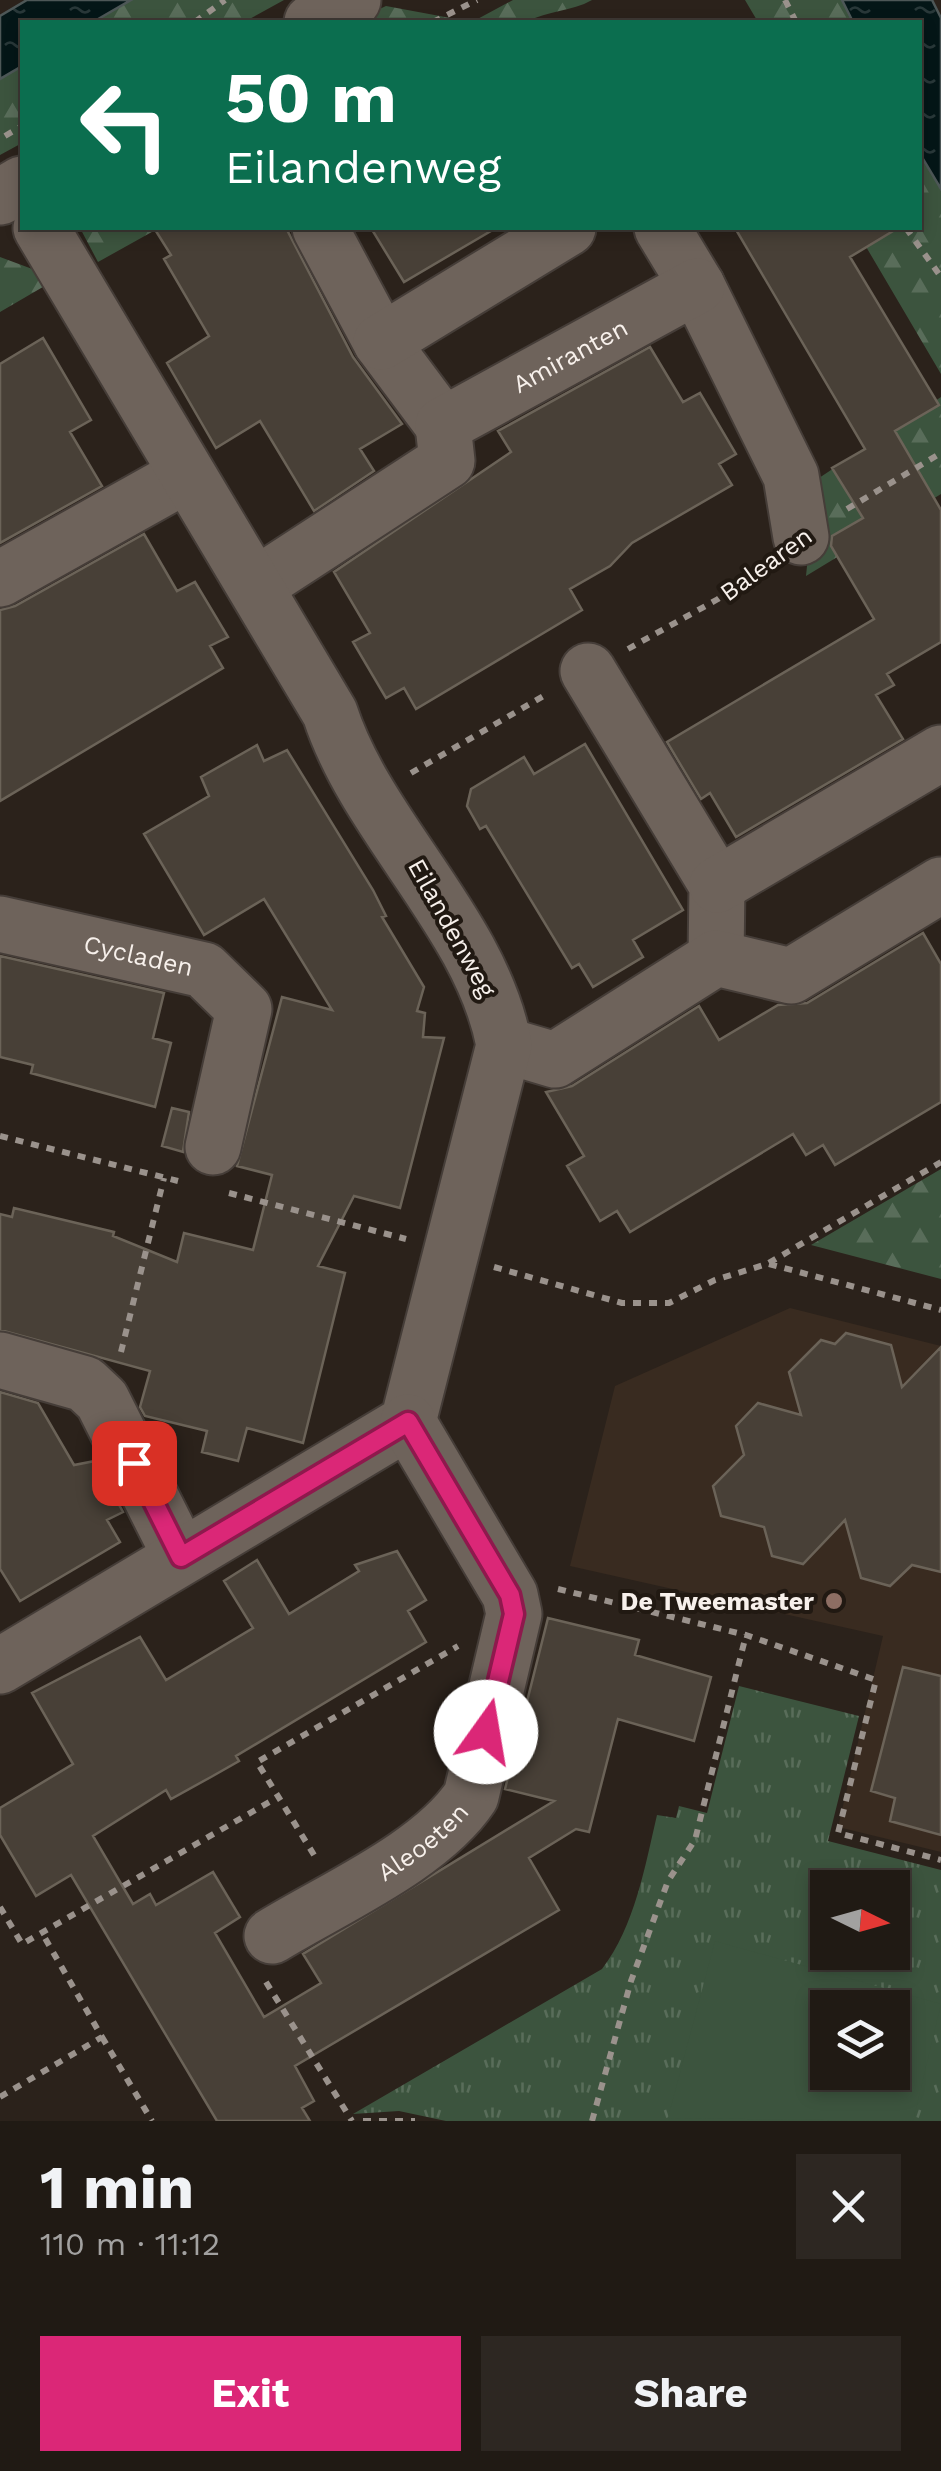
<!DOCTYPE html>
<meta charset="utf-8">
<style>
body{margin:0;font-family:"Work Sans",sans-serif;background:#2d2722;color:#f1f3f6;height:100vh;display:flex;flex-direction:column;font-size:38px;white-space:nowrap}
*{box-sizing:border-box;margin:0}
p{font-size:32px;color:#a2a1a0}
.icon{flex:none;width:55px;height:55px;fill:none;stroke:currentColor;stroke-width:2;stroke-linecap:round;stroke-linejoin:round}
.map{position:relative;height:2121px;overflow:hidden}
.panel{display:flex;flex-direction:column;background:#201a14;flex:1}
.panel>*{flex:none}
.hud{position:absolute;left:20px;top:20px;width:902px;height:210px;border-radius:0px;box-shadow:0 5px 15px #0003,0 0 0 2px #3d3834;background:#0b6e4f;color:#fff;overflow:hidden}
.needle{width:65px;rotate:95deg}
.tools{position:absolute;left:810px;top:1870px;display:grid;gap:20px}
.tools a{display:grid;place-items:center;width:100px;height:100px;border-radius:0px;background:#201a14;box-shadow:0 5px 15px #0003,0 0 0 2px #3d3834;font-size:50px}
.pin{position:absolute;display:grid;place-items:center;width:85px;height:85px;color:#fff;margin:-42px;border-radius:20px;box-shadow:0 5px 15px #0006}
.me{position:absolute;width:110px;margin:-55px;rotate:13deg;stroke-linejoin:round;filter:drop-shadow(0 0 8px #0008)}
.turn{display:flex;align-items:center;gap:35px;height:210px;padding:0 40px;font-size:45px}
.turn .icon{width:130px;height:130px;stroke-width:2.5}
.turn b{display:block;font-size:70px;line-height:85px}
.round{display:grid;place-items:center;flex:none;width:105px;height:105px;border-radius:0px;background:#2d2722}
.head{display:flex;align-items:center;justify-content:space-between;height:170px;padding:0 40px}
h1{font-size:60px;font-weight:700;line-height:75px}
.button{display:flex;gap:20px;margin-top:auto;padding:20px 40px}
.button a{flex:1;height:115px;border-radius:0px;background:#db2777;color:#fff;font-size:40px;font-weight:700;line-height:115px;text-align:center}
.button a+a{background:#2d2722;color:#f1f3f6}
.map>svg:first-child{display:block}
.built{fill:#392b20}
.grass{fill:url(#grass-tufts);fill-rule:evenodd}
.forest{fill:url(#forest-firs)}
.green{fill:#3c543e;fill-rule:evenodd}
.water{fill:url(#water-ripples);stroke:#4d5757;stroke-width:2.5}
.building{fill:#484037;stroke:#6b6358;stroke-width:2.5}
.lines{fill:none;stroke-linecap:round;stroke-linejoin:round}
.minor-casing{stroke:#453d38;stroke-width:59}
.path{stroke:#9a928c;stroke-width:6;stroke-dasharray:8 8;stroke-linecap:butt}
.minor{stroke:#6e635b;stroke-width:55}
.route-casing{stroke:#8e194d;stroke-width:25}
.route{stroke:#db2777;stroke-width:18}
.education-dot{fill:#8d6e63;stroke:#211912;stroke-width:4}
.labels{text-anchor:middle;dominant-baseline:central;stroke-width:8;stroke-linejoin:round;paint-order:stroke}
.street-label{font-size:25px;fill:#f7f0eb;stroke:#211912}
.poi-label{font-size:25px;font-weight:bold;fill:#f7f0eb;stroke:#211912;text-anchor:end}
</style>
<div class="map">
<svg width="941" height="2121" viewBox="0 0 941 2121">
<defs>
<pattern id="grass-tufts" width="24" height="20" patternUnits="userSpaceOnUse" patternTransform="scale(2.5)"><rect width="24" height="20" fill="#3c543e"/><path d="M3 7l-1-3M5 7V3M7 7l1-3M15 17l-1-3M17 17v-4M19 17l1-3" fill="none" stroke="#596d5a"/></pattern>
<pattern id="forest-firs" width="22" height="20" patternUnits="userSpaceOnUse" patternTransform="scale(2.5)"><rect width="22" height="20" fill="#3c543e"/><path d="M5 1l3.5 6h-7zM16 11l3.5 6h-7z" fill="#596d5a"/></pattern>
<pattern id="water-ripples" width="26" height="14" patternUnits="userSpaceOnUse" patternTransform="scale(2.5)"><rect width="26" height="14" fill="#041617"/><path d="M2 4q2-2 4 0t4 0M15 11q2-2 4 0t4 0" fill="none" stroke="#293839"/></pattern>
</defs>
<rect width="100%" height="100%" fill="#2b221b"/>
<path class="built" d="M790,1308L941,1346V1852L838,1827L883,1636L570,1566L615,1386Z"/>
<path class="grass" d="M739,1686L859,1716L828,1841L941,1870V2121H446L399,2111L353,2114L602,1969C635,1926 645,1866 657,1815L676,1818L679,1806L707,1813ZM828,1888H892V1952H828ZM828,2008H892V2072H828Z"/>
<path class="forest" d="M129,0H284L244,22H92Z
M513,0H592C571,12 548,10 527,22H352L386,6L472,22Z
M745,0H842L853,22H758Z
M22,65V143L0,155V78Z
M920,154L941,189V374L855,228H920Z
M80,228H159L98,262Z
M0,257L35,270L48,284L0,312Z
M941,397V494L806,576L816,480Z
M941,1169V1279L811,1245Z"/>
<path class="green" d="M715,1941L941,2004L913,2121L668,2118ZM828,2008H892V2072H828Z"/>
<path class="water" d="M27,0H131L93,22H22V66L0,79V16Z
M842,0H932L941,18V189L920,154V22H853Z"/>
<path class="building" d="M154,228H286L353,357L402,424L360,449L374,471L314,511L260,421L216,448L167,363L209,336L164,259L171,255Z
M371,228H496L404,282Z
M735,228H898L850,257L939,405L895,431L941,510V642L887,674L894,685L876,695L903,739L736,837L710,793L701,799L667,742L874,619L831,546L832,536L863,518L832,468L865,449Z
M43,338L91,420L70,432L102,486L0,543V364Z
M650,347L683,402L700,393L736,454L719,464L732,485L632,543L610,566L570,589L582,610L416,709L404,688L386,698L353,642L370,633L334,572L511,452L498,431Z
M144,534L177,591L195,582L228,637L210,646L223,668L0,801V610L15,606Z
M585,744L683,910L633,940L643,957L593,987L579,964L572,968L486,826L480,829L467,806L471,789L524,757L534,774Z
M257,745L264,761L287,750L373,890L386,916L382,917L424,987L417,1011L425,1013L423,1037L444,1038L400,1208L354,1196L318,1266L345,1273L303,1443L247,1428L238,1461L202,1452L207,1431L145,1416L140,1407L150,1371L0,1330V1214L12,1217L14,1208L114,1232L113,1236L177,1262L184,1233L253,1250L272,1175L237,1166L282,997L332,1010L264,899L204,935L144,834L209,796L201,777Z
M923,933L941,964V1102L835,1165L823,1145L806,1155L793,1134L630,1232L617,1211L600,1221L567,1166L584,1156L546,1092L572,1086L699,1006L719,1040L778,1005L807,1003Z
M0,956L164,993L153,1038L171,1043L155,1107L31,1073L33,1065L0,1057Z
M172,1108L189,1112L183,1152L162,1146Z
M846,1333L891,1345L902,1387L941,1347V1572L912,1565L890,1586L861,1578L845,1520L803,1564L772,1556L764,1527L721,1516L713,1486L744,1455L736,1426L758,1403L801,1415L789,1372L821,1340L835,1344Z
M0,1392L38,1403L74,1465L95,1461L123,1512L107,1520L120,1542L20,1601L0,1569Z
M397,1551L426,1600L408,1611L426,1642L236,1756L239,1761L211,1777L171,1799L166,1790L93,1836L133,1904L150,1894L156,1905L213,1872L240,1917L215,1933L264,2017L321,1983L303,1954L554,1801L505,1789L548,1618L639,1640L635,1655L711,1677L694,1741L618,1719L589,1832L576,1829L529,1858L559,1910L295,2066L314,2101L302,2108L310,2121H217L71,1875L36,1896L0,1835V1808L73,1764L32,1693L140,1637L166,1680L253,1628L224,1581L257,1560L289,1614L359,1571L355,1565Z
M903,1667L941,1676V1835L890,1821L895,1798L871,1791Z"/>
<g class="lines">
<defs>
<g id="minor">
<path d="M312,22L353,0"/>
<path d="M0,197L22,184"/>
<path d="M320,228L381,342L443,425"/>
<path d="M662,228L697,286L791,476L801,537"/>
<path d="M381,342L568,228"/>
<path d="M0,579L186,475"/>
<path id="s1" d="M255,586L447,461L443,425L697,286"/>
<path d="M588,671L717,885L716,958"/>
<path d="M717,885L941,753"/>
<path id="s2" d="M0,924L204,970L244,1009L213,1147"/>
<path d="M504,1045L555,1060L716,958L791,976L941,885"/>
<path d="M0,1360L85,1384L102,1400L181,1557"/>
<path d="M0,1666L408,1422L504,1045C482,925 367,828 330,713L41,228"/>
<path id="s3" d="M272,1936C334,1898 431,1856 471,1796L514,1614L510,1595L408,1422"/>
</g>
</defs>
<use href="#minor" class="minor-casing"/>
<path class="path" d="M785,0L796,22
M195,22L225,0
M433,22L477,0
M5,136L22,126
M906,228L941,277
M847,509L941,453
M628,649L718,599L766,563
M411,773L547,694
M0,1136L178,1181
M229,1193L406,1239
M769,1264L941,1310
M494,1267L622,1303H669L715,1280L767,1264L941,1162
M121,1352L164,1178
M558,1589L746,1635L876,1680L838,1833L941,1860
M314,1855L257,1762L458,1646
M0,1907L22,1944L278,1797
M266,1982L352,2121
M102,2037L152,2121
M0,2097L102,2037L42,1933
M363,2121H415
M592,2121L631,1981L668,1881L695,1840L746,1635"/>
<use href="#minor" class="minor"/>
</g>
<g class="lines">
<defs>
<path id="route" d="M134,1463L181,1557L408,1422L510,1595L514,1614L486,1732"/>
</defs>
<use href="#route" class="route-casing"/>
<use href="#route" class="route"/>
</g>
<circle class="education-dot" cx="834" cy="1601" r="10"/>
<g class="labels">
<g class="street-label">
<text stroke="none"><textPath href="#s1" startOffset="410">Amiranten</textPath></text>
<text transform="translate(766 564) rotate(-36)">Balearen</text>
<text transform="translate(452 928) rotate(61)">Eilandenweg</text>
<text stroke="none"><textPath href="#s2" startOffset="142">Cycladen</textPath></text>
<text stroke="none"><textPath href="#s3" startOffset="178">Aleoeten</textPath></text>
</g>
<g class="poi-label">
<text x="814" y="1601">De Tweemaster</text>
</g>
</g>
</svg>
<div class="tools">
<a><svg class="needle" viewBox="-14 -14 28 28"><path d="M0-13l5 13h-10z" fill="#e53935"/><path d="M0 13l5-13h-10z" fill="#a2a1a0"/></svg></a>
<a><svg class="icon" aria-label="layers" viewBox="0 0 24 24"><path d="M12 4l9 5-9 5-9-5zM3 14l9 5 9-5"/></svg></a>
</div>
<div class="pin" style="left:134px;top:1463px;background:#d93025"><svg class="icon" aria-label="arrive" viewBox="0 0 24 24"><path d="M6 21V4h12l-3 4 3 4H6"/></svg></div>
<svg class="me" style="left:486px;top:1732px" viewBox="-20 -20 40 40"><circle r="19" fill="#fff"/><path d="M0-13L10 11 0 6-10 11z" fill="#db2777"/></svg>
<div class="hud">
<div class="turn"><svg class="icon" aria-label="left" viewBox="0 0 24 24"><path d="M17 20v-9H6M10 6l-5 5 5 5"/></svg><div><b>50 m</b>Eilandenweg</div></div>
</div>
</div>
<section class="panel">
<div class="head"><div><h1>1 min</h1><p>110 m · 11:12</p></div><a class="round"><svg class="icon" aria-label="close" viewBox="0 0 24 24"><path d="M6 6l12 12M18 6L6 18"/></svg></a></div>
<div class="button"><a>Exit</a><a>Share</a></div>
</section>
